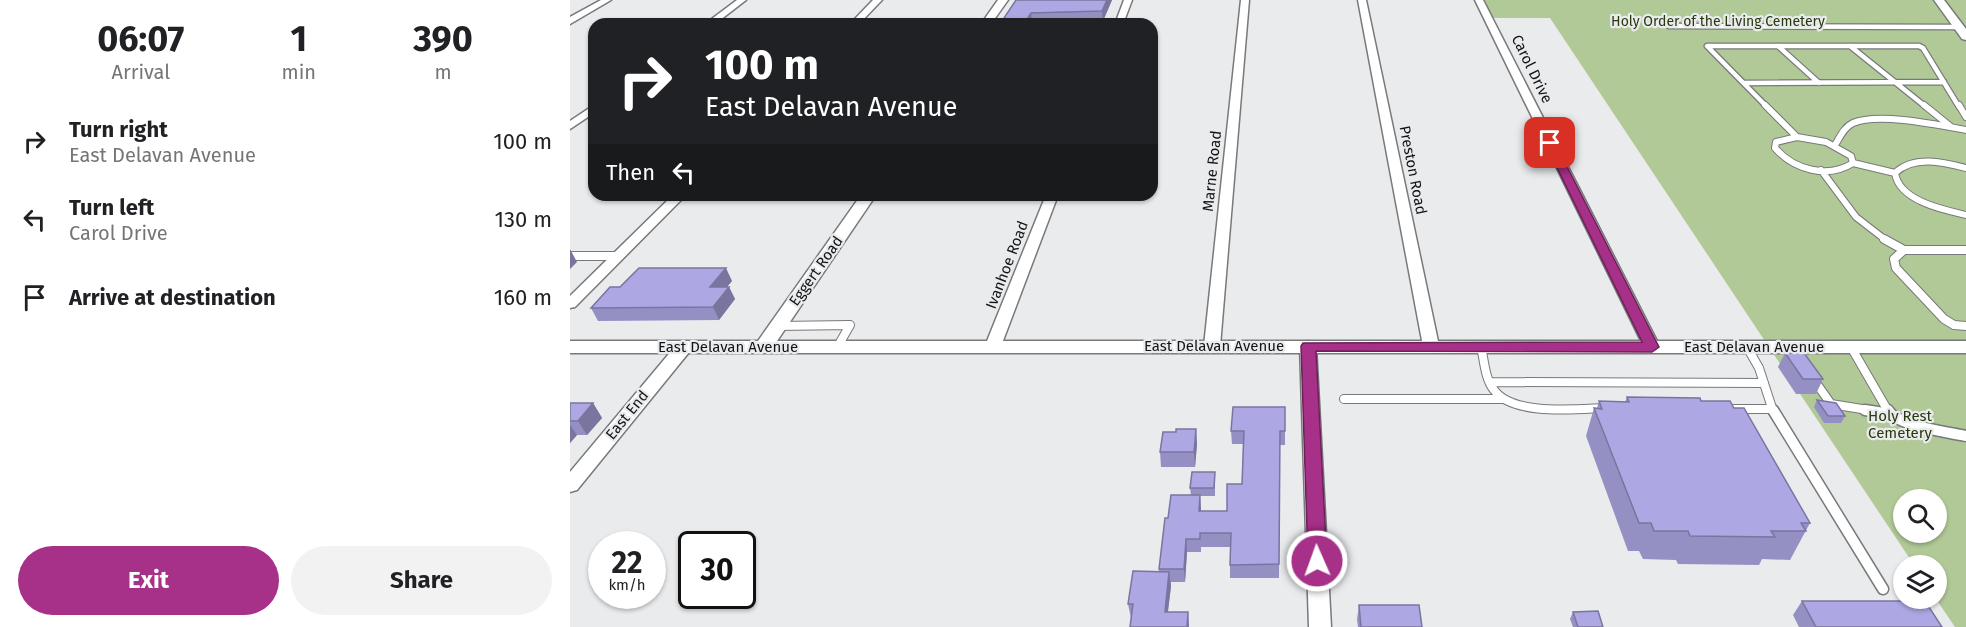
<!DOCTYPE html>
<style>
body{margin:0;font-family:"Fira Sans",sans-serif;background:#f2f2f2;color:#202124;height:100vh;display:flex;flex-direction:column;font-size:22px;white-space:nowrap}
*{box-sizing:border-box;margin:0}
p{font-size:20px;color:#757577}
.icon{flex:none;width:33px;height:33px;fill:none;stroke:currentColor;stroke-width:2;stroke-linecap:round;stroke-linejoin:round}
.map{position:relative;flex:1;overflow:hidden}
.details{display:flex;flex-direction:column;background:#fff;width:570px}
.details>*{flex:none}
.banner{position:absolute;left:18px;top:18px;width:570px;height:183px;border-radius:18px;box-shadow:0 2px 4px #0004;background:#202124;color:#fff;overflow:hidden}
.controls{position:absolute;left:1323px;top:489px;display:grid;gap:12px}
.controls a{display:grid;place-items:center;width:54px;height:54px;border-radius:50%;background:#fff;box-shadow:0 2px 4px #0004;font-size:30px}
.speed{position:absolute;left:18px;top:531px;display:flex;gap:12px;font-size:30px;font-weight:700;text-align:center}
.speed>*{display:grid;place-content:center;width:78px;height:78px;border-radius:50%;background:#fff;box-shadow:0 2px 4px #0004;line-height:1}
.speed small{font-size:15px;font-weight:400}
.speed .limit{border:3px solid #111;border-radius:9px;background:#fff;color:#111}
.pin{position:absolute;display:grid;place-items:center;width:51px;height:51px;color:#fff;margin:-26px;border-radius:12px;box-shadow:0 3px 9px #0006}
.me{position:absolute;width:66px;margin:-33px;rotate:358deg;stroke-linejoin:round;filter:drop-shadow(0 0 4px #0008)}
.turn{display:flex;align-items:center;gap:21px;height:126px;padding:0 18px;font-size:27px}
.turn .icon{width:78px;height:78px;stroke-width:2.5}
.turn b{display:block;font-size:42px;line-height:51px}
.then{display:flex;align-items:center;height:57px;padding:0 18px;background:#0003;gap:12px;font-size:22px}
.eta{display:flex;justify-content:space-evenly;align-items:center;height:102px;text-align:center}
.eta b{font-size:36px;font-weight:700;line-height:42px}
.cta{display:flex;gap:12px;margin-top:auto;padding:12px 18px}
.cta a{flex:1;height:69px;border-radius:36px;background:#a73088;color:#fff;font-size:24px;font-weight:700;line-height:69px;text-align:center}
.cta a+a{background:#f2f2f2;color:#202124}
ul{padding:0;list-style:none}
li{display:flex;align-items:center;gap:18px;height:78px;padding:0 18px}
li div{flex:1}
li b{display:block;font-size:22px}
li em{font-style:normal}
main{display:flex;flex:1;min-height:0}
.map>svg:first-child{display:block}
.green{fill:#b1c997;fill-rule:evenodd}
.lines{fill:none;stroke-linecap:round;stroke-linejoin:round}
.service-far3-casing{stroke:#77797b;stroke-width:7}
.service-far2-casing{stroke:#77797b;stroke-width:8}
.service-far1-casing{stroke:#77797b;stroke-width:10}
.service-casing{stroke:#77797b;stroke-width:13}
.minor-casing{stroke:#77797b;stroke-width:3}
.tertiary-casing{stroke:#77797b;stroke-width:3}
.service-far3{stroke:#fff;stroke-width:4.5}
.service-far2{stroke:#fff;stroke-width:6}
.service-far1{stroke:#fff;stroke-width:8}
.service{stroke:#fff;stroke-width:10}
.minor{fill:#fff;fill-rule:evenodd}
.tertiary{fill:#fff;fill-rule:evenodd}
.wall{fill:#9590c3}
.shaded-wall{fill:#79759f}
.building{fill:#ada7e3;stroke:#79759f;stroke-width:1.5}
.route{fill:#a73088;stroke:#6d1f58;stroke-width:1.5}
.labels{text-anchor:middle;dominant-baseline:central;stroke-width:4.5;stroke-linejoin:round;paint-order:stroke}
.far-park-label{font-size:14px;fill:#28390d;stroke:#e9ebed}
.street-label{font-size:15px;fill:#141415;stroke:#e9ebed}
.park-label{font-size:15px;fill:#28390d;stroke:#e9ebed}
</style>
<main>
<section class="details">
<div class="eta">
<div><b>06:07</b><p>Arrival</p></div>
<div><b>1</b><p>min</p></div>
<div><b>390</b><p>m</p></div>
</div>
<ul>
<li><svg class="icon" aria-label="right" viewBox="0 0 24 24"><path d="M7 20v-9h11M14 6l5 5-5 5"/></svg><div><b>Turn right</b><p>East Delavan Avenue</p></div><em>100 m</em></li>
<li><svg class="icon" aria-label="left" viewBox="0 0 24 24"><path d="M17 20v-9H6M10 6l-5 5 5 5"/></svg><div><b>Turn left</b><p>Carol Drive</p></div><em>130 m</em></li>
<li><svg class="icon" aria-label="arrive" viewBox="0 0 24 24"><path d="M6 21V4h12l-3 4 3 4H6"/></svg><div><b>Arrive at destination</b></div><em>160 m</em></li>
</ul>
<div class="cta"><a>Exit</a><a>Share</a></div>
</section>
<div class="map">
<svg width="1396" height="627" viewBox="0 0 1396 627">
<rect width="100%" height="100%" fill="#e9ebed"/>
<path class="green" d="M914,0H1396V627H1385L1366,599V566L1344,565L980,18H923ZM1334,500H1366V532H1334Z"/>
<g class="lines">
<defs>
<path id="service-far3" d="M1099,26L1388,27
M1208,46L1249,83
M1280,46L1356,107
M1174,83L1374,82
M1197,107L1137,46H1349L1353,48L1389,107"/>
<path id="service-far2" d="M1195,105L1227,137
M1354,105L1380,126
M1389,105L1396,117
M1227,137L1256,142L1281,156L1283,163C1258,179 1224,170 1205,148L1206,142Z
M1265,145C1270,137 1274,127 1283,123C1308,112 1369,125 1396,130
M1283,163L1325,173
M1396,168C1373,162 1344,155 1325,173C1329,201 1374,210 1396,215
M1251,170L1286,217L1317,241"/>
<path id="service-far1" d="M1314,239L1334,250L1324,259L1326,268L1374,319L1384,325L1396,326
M1334,250H1396
M0,256H49
M208,326L280,325L268,346
M911,346C914,360 915,379 924,390C943,416 1006,409 1035,408
M1177,347L1189,368L1203,411
M1281,347L1318,411
M1244,380L1261,404L1304,411
M920,382L1194,383
M774,399H932
M1164,409H1202"/>
<path id="service" d="M1203,410L1313,589
M1295,410L1320,414
M1318,410C1327,426 1377,432 1396,436"/>
<path id="minor" d="M31,0H41L0,24V17Z
M167,0H176L145,24H135Z
M303,0H312L289,24H280Z
M554,0H562L553,24H545Z
M671,0H679L650,346L642,351L634,346Z
M788,0H796L869,346L861,351L853,346Z
M905,0H913L1090,347L1088,351L1082,352L1074,347Z
M24,105V113L0,129V121Z
M103,195H116L5,307L0,308V296Z
M476,195H488L431,346L423,351L417,350L415,346Z
M738,341L746,346L761,627H739L730,346Z
M114,342L122,347L120,351L7,490L0,492V472L108,343Z"/>
<path id="tertiary" d="M428,0H438L421,24H411Z
M1364,0H1374L1396,29V40L1392,39Z
M291,195H306L207,341H1396V353H0V341H188Z"/>
</defs>
<use href="#service-far3" class="service-far3-casing"/>
<use href="#service-far2" class="service-far2-casing"/>
<use href="#service-far1" class="service-far1-casing"/>
<use href="#service" class="service-casing"/>
<use href="#minor" class="minor-casing"/>
<use href="#tertiary" class="tertiary-casing"/>
<use href="#service-far3" class="service-far3"/>
<use href="#service-far2" class="service-far2"/>
<use href="#service-far1" class="service-far1"/>
<use href="#service" class="service"/>
<use href="#minor" class="minor"/>
<use href="#tertiary" class="tertiary"/>
</g>
<path class="wall" d="M446,0H542L533,21L462,22L461,24H430Z
M162,281L157,287H159L165,299L149,320L28,321L21,308L50,287Z
M1215,353L1253,379L1246,394H1226L1208,367Z
M1057,397L1131,401L1240,523L1220,560L1192,559L1189,565L1108,564L1106,560L1073,559L1069,551H1058L1016,436L1024,408H1027L1029,401L1055,402Z
M1247,400L1275,416L1271,423H1254L1244,407Z
M0,403H23L32,418L17,435H7L0,443Z
M715,407V445H710L709,578H660V547H631V552H617L615,582H601V586L598,612H618L619,627H560L561,618L558,604L589,571V569L598,518L621,495L620,488L645,472V496H630L631,511H657L672,484L673,444H662L661,431Z
M626,429L627,444L625,467H591L590,452L606,432Z
M1232,601L1372,627H1229L1223,615Z
M789,605L852,627H788L787,619Z
M1003,612L1033,627H1003L1000,619Z"/>
<path class="shaded-wall" d="M537,0H542L533,21L532,11Z
M461,13L462,22L461,24H454Z
M0,249L7,262L0,269Z
M156,268L162,281L146,299L140,287Z
M159,287L165,299L149,320L143,307Z
M23,403L32,418L17,435L8,421Z
M0,425L7,435L0,443Z
M626,429L627,444L625,467L624,452Z
M630,495L631,509L630,524L629,511Z
M616,539L617,552L615,582L614,569Z
M599,572L601,586L596,626L595,612Z
M618,612L619,627H617Z"/>
<path class="building" d="M446,0H537L532,11L461,13L454,24H430Z
M69,268H156L140,287H159L143,307L21,308L40,287H50Z
M1215,353H1234L1253,379H1233Z
M1057,397L1130,398L1131,401H1160L1164,408H1174L1240,523H1231L1236,531H1201L1205,537L1120,536L1118,531H1084L1081,523H1069L1024,408L1032,409L1029,401L1059,402Z
M1247,400L1266,403L1275,416H1258Z
M0,403H23L8,421H0Z
M663,407H715V431H710L709,564L660,565L661,533H630V539H616L614,569H589L595,518H598L601,495H630L629,511H657V484H672L674,431H661Z
M606,429H626L624,452H590L593,432H606Z
M622,472H645L644,488H620Z
M563,571L599,572L595,612H618L617,627H560L563,604H558Z
M1232,601H1355L1372,627H1246Z
M789,605H849L852,627H791Z
M1028,611L1033,627H1008L1003,612Z"/>
<path class="route" d="M980,140L985,143L1089,347L1082,352L746,351L757,561L754,566L747,568L741,566L738,561L731,346L733,343L1072,342L975,143Z"/>
<g class="labels">
<g class="far-park-label">
<text x="1148" y="21">Holy Order of the Living Cemetery</text>
</g>
<g class="street-label">
<text transform="translate(962 69) rotate(64)">Carol Drive</text>
<text transform="translate(843 170) rotate(79)">Preston Road</text>
<text transform="translate(642 171) rotate(-84)">Marne Road</text>
<text transform="translate(437 265) rotate(-69)">Ivanhoe Road</text>
<text transform="translate(246 271) rotate(-55)">Eggert Road</text>
<text x="644" y="346">East Delavan Avenue</text>
<text x="158" y="347">East Delavan Avenue</text>
<text x="1184" y="347">East Delavan Avenue</text>
<text transform="translate(57 415) rotate(-51)">East End</text>
</g>
<g class="park-label">
<text x="1330" y="416">Holy Rest<tspan x="1330" dy="17">Cemetery</tspan></text>
</g>
</g>
</svg>
<div class="controls">
<a><svg class="icon" aria-label="search" viewBox="0 0 24 24"><circle cx="10" cy="10" r="6"/><path d="M15 15l6 6"/></svg></a>
<a><svg class="icon" aria-label="layers" viewBox="0 0 24 24"><path d="M12 4l9 5-9 5-9-5zM3 14l9 5 9-5"/></svg></a>
</div>
<div class="speed"><div>22<small>km/h</small></div><div class="limit">30</div></div>
<div class="pin" style="left:980px;top:143px;background:#d93025"><svg class="icon" aria-label="arrive" viewBox="0 0 24 24"><path d="M6 21V4h12l-3 4 3 4H6"/></svg></div>
<svg class="me" style="left:747px;top:561px" viewBox="-20 -20 40 40"><circle r="17" fill="#a73088" stroke="#fff" stroke-width="3"/><path d="M0-11L8 9 0 5-8 9z" fill="#fff"/></svg>
<div class="banner">
<div class="turn"><svg class="icon" aria-label="right" viewBox="0 0 24 24"><path d="M7 20v-9h11M14 6l5 5-5 5"/></svg><div><b>100 m</b>East Delavan Avenue</div></div>
<div class="then">Then<svg class="icon" aria-label="left" viewBox="0 0 24 24"><path d="M17 20v-9H6M10 6l-5 5 5 5"/></svg></div>
</div>
</div>
</main>
